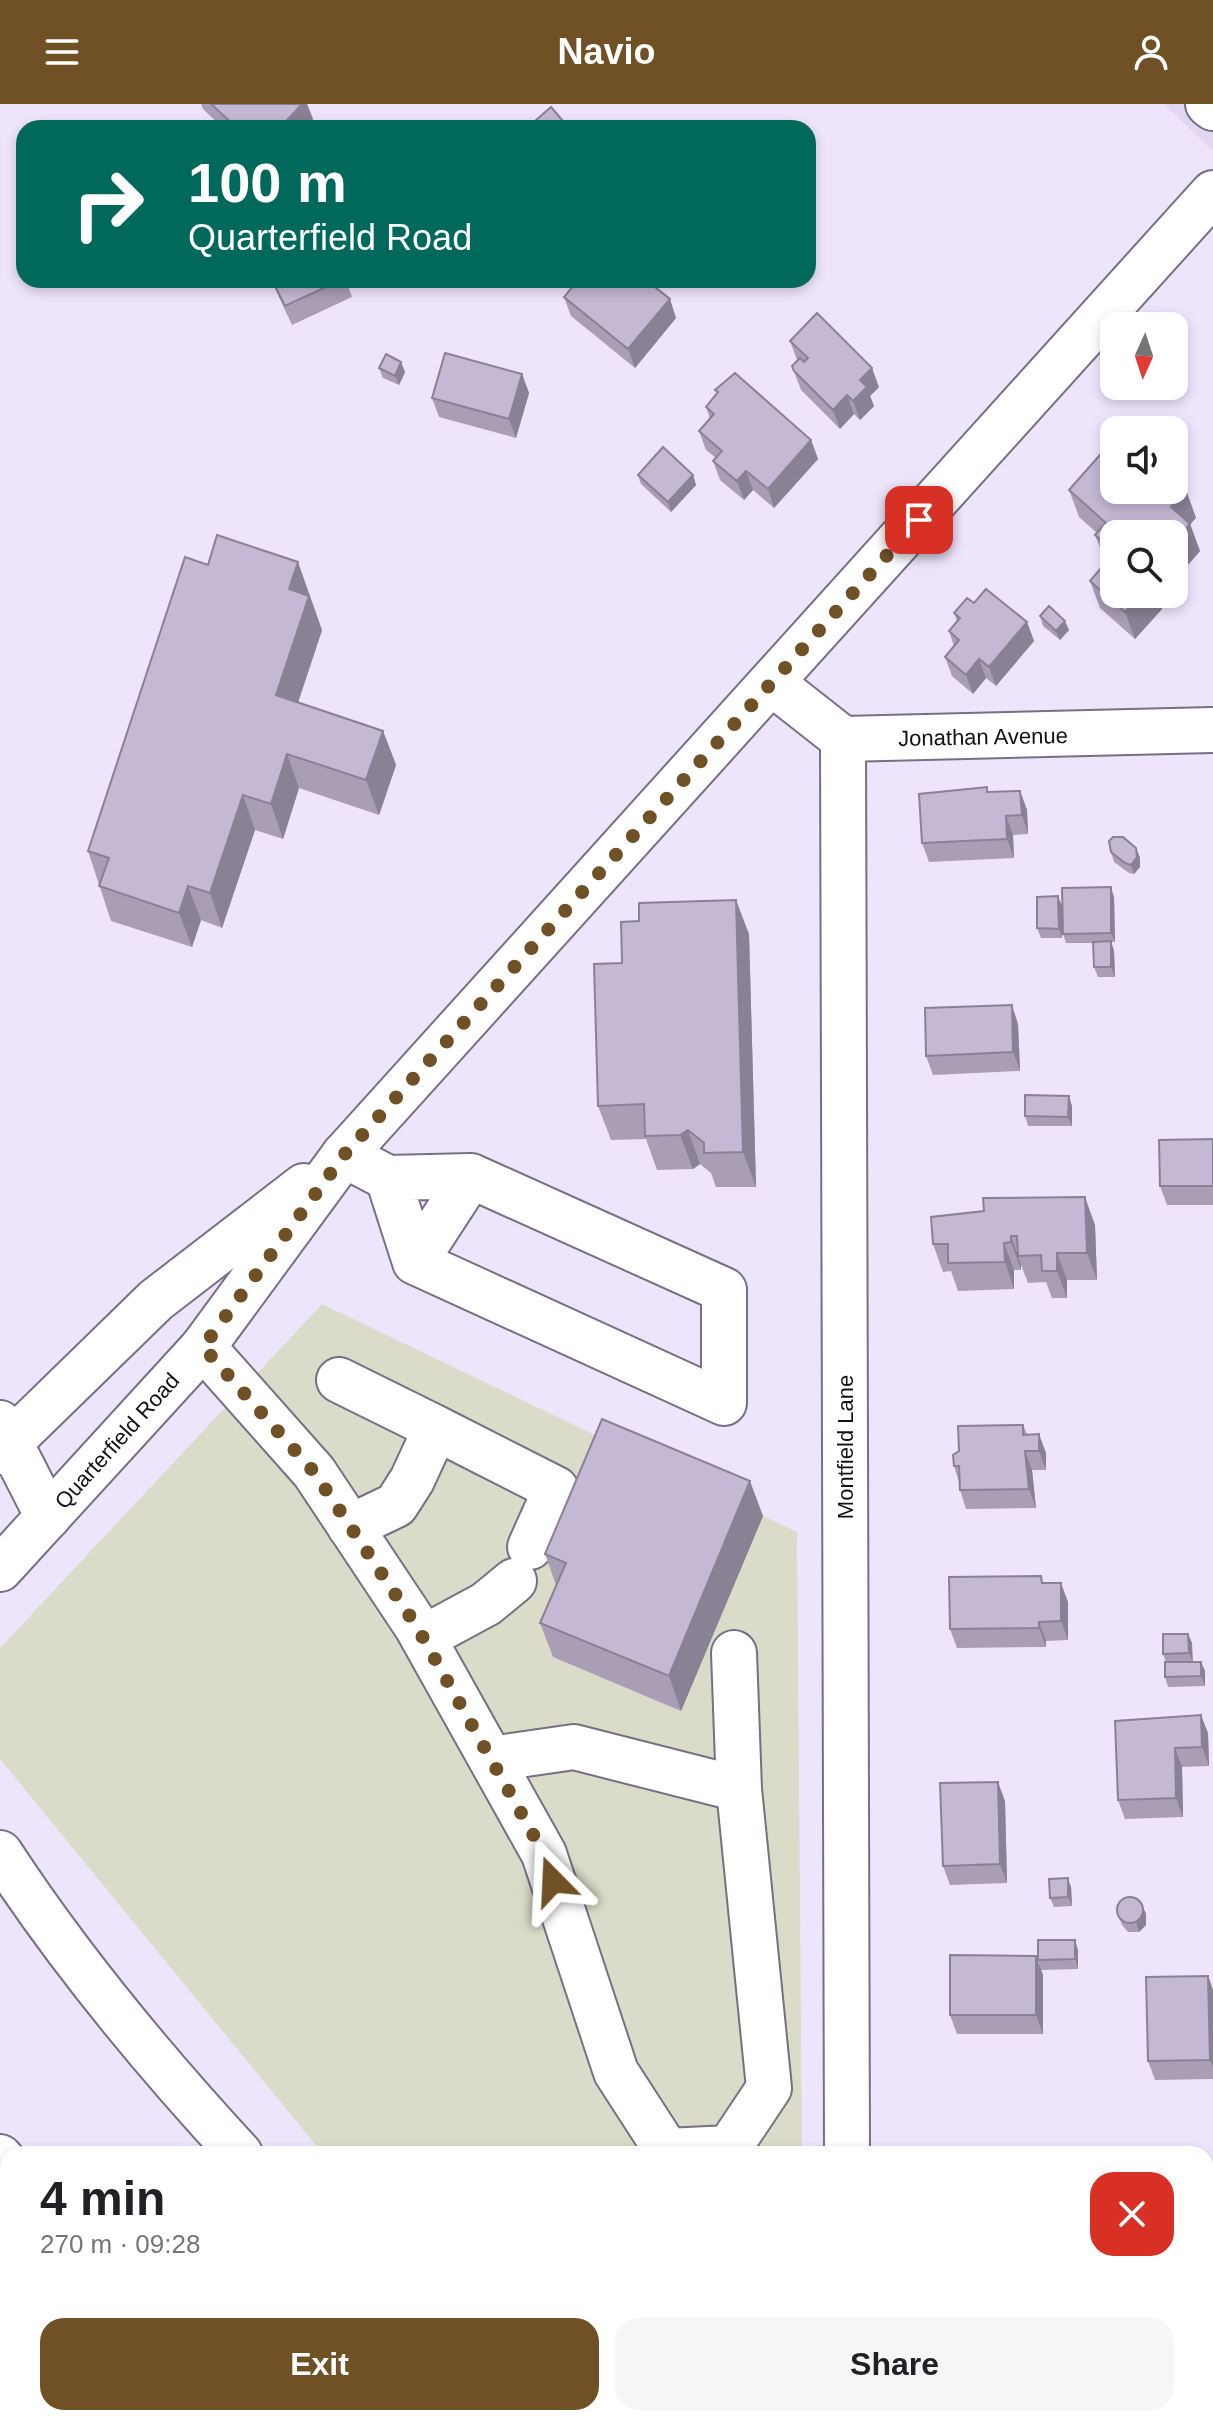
<!DOCTYPE html>
<meta charset="utf-8">
<style>
body{margin:0;font-family:Helvetica,sans-serif;background:#f6f6f6;color:#202124;height:100vh;display:flex;flex-direction:column;font-size:30px;white-space:nowrap}
*{box-sizing:border-box;margin:0}
p{font-size:26px;color:#757577}
.icon{flex:none;width:44px;height:44px;fill:none;stroke:currentColor;stroke-width:2;stroke-linecap:round;stroke-linejoin:round}
.map{position:relative;flex:1;overflow:hidden}
.details{position:absolute;left:0px;top:2042px;width:1214px;height:280px;display:flex;flex-direction:column;background:#fff;border-radius:24px 24px 0 0;box-shadow:0 4px 12px #0003}
.details>*{flex:none}
.banner{position:absolute;left:16px;top:16px;width:800px;height:168px;border-radius:24px;box-shadow:0 4px 12px #0003;background:#00695c;color:#fff;overflow:hidden}
.needle{width:52px;rotate:183deg}
.fabs{position:absolute;left:1100px;top:208px;display:grid;gap:16px}
.fabs a{display:grid;place-items:center;width:88px;height:88px;border-radius:16px;background:#fff;box-shadow:0 4px 12px #0003;font-size:40px}
.pin{position:absolute;display:grid;place-items:center;width:68px;height:68px;color:#fff;margin:-34px;border-radius:16px;box-shadow:0 4px 12px #0006}
.me{position:absolute;width:88px;margin:-44px;rotate:339deg;stroke-linejoin:round;filter:drop-shadow(0 0 6px #0008)}
.turn{display:flex;align-items:center;gap:28px;height:168px;padding:0 40px;font-size:36px}
.turn .icon{width:104px;height:104px;stroke-width:2.5}
.turn b{display:block;font-size:56px;line-height:68px}
.round{display:grid;place-items:center;flex:none;width:84px;height:84px;border-radius:24px;background:#f6f6f6}
.summary{display:flex;align-items:center;justify-content:space-between;height:136px;padding:0 40px}
h1{font-size:48px;font-weight:600;line-height:60px}
.cta{display:flex;gap:16px;margin-top:auto;padding:16px 40px}
.cta a{flex:1;height:92px;border-radius:24px;background:#705126;color:#fff;font-size:32px;font-weight:600;line-height:92px;text-align:center}
.cta a+a{background:#f6f6f6;color:#202124}
header{display:flex;justify-content:space-between;align-items:center;height:104px;padding:0 40px;background:#705126;color:#fff;font-size:36px;font-weight:600}
.map>svg:first-child{display:block}
.built{fill:#e2d6f3}
.green{fill:#dadcc9}
.lines{fill:none;stroke-linecap:round;stroke-linejoin:round}
.minor-casing{stroke:#786f83;stroke-width:48}
.major-casing{stroke:#786f83;stroke-width:48}
.highway-casing{stroke:#786f83;stroke-width:48}
.minor{stroke:#fff;stroke-width:44}
.major{stroke:#fff;stroke-width:44}
.highway{stroke:#fff;stroke-width:44}
.wall{fill:#a99eb6}
.shaded-wall{fill:#898194}
.building{fill:#c4b8d4;stroke:#898194;stroke-width:2}
.route{stroke:#705126;stroke-width:14;stroke-dasharray:0 25.2}
.labels{text-anchor:middle;dominant-baseline:central;stroke-width:6;stroke-linejoin:round;paint-order:stroke}
.street-label{font-size:22px;fill:#131017;stroke:#fff}
</style>
<header><svg class="icon" aria-label="menu" viewBox="0 0 24 24"><path d="M4 6h16M4 12h16M4 18h16"/></svg>Navio<svg class="icon" aria-label="person" viewBox="0 0 24 24"><circle cx="12" cy="8" r="4"/><path d="M4 21q1-7 8-7t8 7"/></svg></header>
<div class="map">
<svg width="1213" height="2322" viewBox="0 0 1213 2322">
<rect width="100%" height="100%" fill="#eee5fc"/>
<path class="built" d="M1164,0H1213V47Z"/>
<path class="green" d="M322,1200L797,1428L802,2050H323L0,1655V1544Z
M590,2314H804V2322H598Z"/>
<g class="lines">
<defs>
<path id="minor" d="M1208,0L1213,4
M772,579L843,635L1213,626
M843,635L847,2050
M344,1051L388,1074L471,1072L724,1186V1299L415,1158L388,1074
M415,1158L471,1072
M203,1243L314,1368L417,1523L544,1750L616,1968L667,2047L729,2044L769,1984L739,1685L574,1643L491,1655
M339,1276L436,1324L412,1376L396,1401L350,1423
M436,1324L556,1385L530,1443
M423,1534L486,1500L514,1477
M734,1549L739,1685
M848,2314V2322"/>
<path id="major" d="M0,1348L156,1196L304,1082
M0,1465L203,1243L344,1051L1213,89"/>
<path id="highway" d="M0,1319L48,1413
M0,1749C70,1856 153,1956 240,2050
M0,2053L8,2062
M256,2314L265,2322
M517,2314L527,2322"/>
</defs>
<use href="#minor" class="minor-casing"/>
<use href="#major" class="major-casing"/>
<use href="#highway" class="highway-casing"/>
<use href="#minor" class="minor"/>
<use href="#major" class="major"/>
<use href="#highway" class="highway"/>
</g>
<path class="wall" d="M201,0H307L313,15L305,24H223L203,5Z
M271,176H346L352,193L292,221Z
M564,193L676,214L635,264L571,212Z
M790,237L879,283L870,292L874,302L860,316L854,310L840,325L801,286L792,262L797,256Z
M379,264L405,268L399,281L383,274Z
M522,270L529,289L516,334L439,313L432,294Z
M715,286L811,336L818,355L774,404L753,386L744,396L720,376L713,357L716,354L706,346L699,327L710,315L706,303L717,290Z
M638,371H693L696,381L671,408L641,380Z
M1069,386H1186L1196,414L1190,420L1200,447L1174,477V430H1114V490H1157L1162,505L1135,535L1100,504L1090,477L1106,459L1095,431L1097,429L1079,413Z
M311,493L310,495L322,526L298,598L383,627L396,661L379,711L299,684L283,735L255,726L222,824L201,816L192,843L111,817L88,747Z
M974,499L1027,518L1034,537L996,582L986,574L973,590L952,572L945,553L954,542L949,527L957,517L954,509Z
M1040,512L1069,526L1060,536L1043,522Z
M1020,687L1027,706L1028,730L1013,731L1014,754L929,758L922,739L989,688Z
M1136,744L1140,754V763L1134,770L1129,769L1114,758L1111,748Z
M1114,793L1115,838H1111L1114,847L1115,873H1098L1094,863L1093,839H1066L1063,830Z
M1062,802V834H1041L1037,824Z
M749,830L756,1083H716L711,1069L700,1060L693,1065L657,1066L646,1035L611,1036L598,1002L622,859Z
M1018,920L1020,967L933,971L926,952Z
M1072,1002V1022H1028L1025,1012Z
M1213,1035V1101H1167L1160,1082Z
M1095,1121L1097,1176H1067V1194H1052L1046,1178L1028,1179L1021,1161V1166H1014V1185L958,1187L951,1167L943,1168L933,1140Z
M1023,1321L1027,1330L1046,1349V1366H1032L1036,1404L966,1405L960,1386L959,1378L954,1362Z
M763,1412L681,1607L553,1553L540,1519L556,1481L545,1450Z
M1044,1479L1068,1498V1536L1046,1537V1543L957,1544L950,1525Z
M1188,1530L1192,1539V1558H1201L1205,1567V1582L1168,1583L1165,1573L1166,1558L1163,1550Z
M1115,1617L1208,1629L1209,1662L1182,1663L1183,1713L1125,1715L1118,1696Z
M1005,1697L1007,1779L950,1781L943,1762Z
M1071,1783L1072,1802L1054,1803L1050,1794Z
M1142,1801L1146,1810V1821L1139,1828H1128L1122,1821L1118,1811Z
M1078,1846V1865L1041,1866L1038,1856Z
M1036,1852L1043,1871V1930H957L950,1911Z
M1208,1872L1213,1886V1975L1155,1976L1148,1957Z
M945,2314H1058V2322H946Z"/>
<path class="shaded-wall" d="M302,0H307L313,15L305,24H280Z
M670,195L676,214L635,264L628,245Z
M401,258L405,268L399,281L395,272Z
M872,264L879,283L870,292L874,302L860,316L853,297L860,276Z
M522,270L529,289L516,334L509,315Z
M847,291L854,310L840,325L833,306Z
M811,336L818,355L774,404L768,385Z
M746,367L753,386L744,396L737,377Z
M693,371L696,381L671,408L668,398Z
M1186,386L1196,414L1181,430L1171,403Z
M1190,420L1200,447L1174,477V438Z
M298,458L322,526L289,626L276,591L289,485Z
M1141,490H1157L1162,505L1135,535L1125,508Z
M1065,517L1069,526L1060,536L1056,527Z
M1027,518L1034,537L996,582L989,563Z
M979,555L986,574L973,590L966,571Z
M383,627L396,661L379,711L366,676Z
M287,650L299,684L283,735L271,700Z
M1020,687L1027,706L1028,730L1022,711Z
M243,691L255,726L222,824L210,789Z
M1006,712L1013,731L1014,754L1007,735Z
M1136,744L1140,754V763L1134,770L1131,761Z
M188,782L201,816L192,843L179,809Z
M1111,783L1114,793L1115,838L1111,829Z
M1058,792L1062,802V834L1059,825Z
M736,796L749,830L756,1083L743,1048Z
M1111,837L1114,847L1115,873L1111,863Z
M1012,901L1018,920L1020,967L1013,948Z
M1069,992L1072,1002V1022L1068,1013Z
M688,1026L700,1060L693,1065L680,1031Z
M1085,1093L1095,1121L1097,1176L1087,1149Z
M1011,1132L1021,1161V1166L1011,1138Z
M1004,1139L1014,1166V1185L1005,1158Z
M1057,1149L1067,1176V1194L1057,1167Z
M1039,1330L1046,1349V1366L1039,1347Z
M1025,1347L1032,1366L1036,1404L1029,1385Z
M750,1377L763,1412L681,1607L669,1572Z
M1061,1479L1068,1498V1536L1061,1517Z
M1039,1518L1046,1537V1543L1039,1524Z
M1188,1530L1192,1539L1193,1559L1189,1549Z
M1201,1558L1205,1567V1582L1201,1572Z
M1201,1611L1208,1629L1209,1662L1202,1643Z
M1175,1644L1182,1663L1183,1713L1176,1694Z
M998,1678L1005,1697L1007,1779L1000,1760Z
M1068,1774L1071,1783L1072,1802L1068,1793Z
M1142,1801L1146,1810V1821L1139,1828L1136,1818Z
M1075,1836L1078,1846V1865L1075,1855Z
M1036,1852L1043,1871V1930L1036,1911Z
M1208,1872L1213,1886V1964L1210,1956Z
M1007,2314H1013L1016,2322H1008Z"/>
<path class="building" d="M211,0H302L280,24H237Z
M551,3L569,24H527Z
M272,176H341L285,202Z
M578,176H646L670,195L628,245L564,193Z
M817,209L872,264L860,276L867,283L853,297L847,291L833,306L794,267L792,262L800,254L804,258L808,254L790,237Z
M445,249L522,270L509,315L432,294Z
M386,250L401,258L395,272L379,264Z
M735,269L811,336L768,385L746,367L737,377L713,357L722,347L699,327L714,310L706,303L718,288L715,286Z
M1127,321L1133,326H1122Z
M1114,335V386H1174V376L1186,386L1171,403L1190,420L1174,438V430H1114V447L1095,431L1106,419L1069,386Z
M663,343L693,371L668,398L638,371Z
M217,431L298,458L289,485L309,492L276,591L383,627L366,676L287,650L271,700L243,691L210,789L188,782L179,809L99,782L109,754L88,747L185,453L208,461Z
M1114,449V490H1141L1125,508L1090,477Z
M986,485L1027,518L989,563L979,555L966,571L945,553L959,536L949,527L960,514L954,509L967,494L974,499Z
M1049,502L1065,517L1056,527L1040,512Z
M987,683V688L1020,687L1022,711L1006,712L1007,735L922,739L919,690Z
M1113,733H1123L1136,744L1137,753L1131,761L1125,759L1111,748L1109,737Z
M1111,783V829L1063,830L1062,784Z
M1058,792L1059,825L1037,824V793Z
M736,796L743,1048L704,1049V1039L688,1026L680,1031L645,1032L644,1000L598,1002L594,860L622,859L621,818L639,817V799Z
M1111,837V863H1094L1093,838Z
M1012,901L1013,948L926,952L925,904Z
M1025,991L1069,992L1068,1013L1025,1012Z
M1213,1035V1082H1160L1159,1036Z
M1085,1093L1087,1149H1057V1167H1042L1041,1151L1018,1152L1017,1132H1011V1138L1004,1139L1005,1158L948,1159V1140H933L931,1113L984,1107L983,1094Z
M602,1315L750,1377L669,1572L540,1519L566,1459L545,1450Z
M1023,1321V1331L1039,1330V1347H1025L1029,1385L960,1386L959,1362H954L953,1351L959,1347L958,1322Z
M1041,1472L1042,1479H1061V1517L1039,1518V1524L950,1525L949,1473Z
M1163,1530H1188L1189,1549L1163,1550Z
M1165,1558H1201V1572L1165,1573Z
M1201,1611L1202,1643L1175,1644L1176,1694L1118,1696L1115,1617Z
M998,1678L1000,1760L943,1762L940,1679Z
M1068,1774V1793L1050,1794L1049,1775Z
M1117 1806a13 13 0 1 1 26 0a13 13 0 1 1-26 0Z
M1038,1836H1075V1855L1038,1856Z
M950,1851L1036,1852V1911H950Z
M1208,1872L1210,1956L1148,1957L1146,1873Z
M997,2046V2050H931V2048Z
M1206,2295H1212V2322H1190V2314H1206Z
M945,2314H1007L1008,2322H946Z"/>
<g class="lines">
<path class="route" d="M553,1777L544,1750L417,1523L314,1368L203,1243L344,1051L919,416"/>
</g>
<g class="labels">
<g class="street-label">
<text transform="translate(983 633) rotate(-1)">Jonathan Avenue</text>
<text transform="translate(117 1337) rotate(-48)">Quarterfield Road</text>
<text transform="translate(845 1343) rotate(-90)">Montfield Lane</text>
</g>
</g>
</svg>
<div class="fabs">
<a><svg class="needle" viewBox="-14 -14 28 28"><path d="M0-13l5 13h-10z" fill="#e53935"/><path d="M0 13l5-13h-10z" fill="#757577"/></svg></a>
<a><svg class="icon" aria-label="sound" viewBox="0 0 24 24"><path d="M4 9h4l5-4v14l-5-4H4zM17 9q2 3 0 6"/></svg></a>
<a><svg class="icon" aria-label="search" viewBox="0 0 24 24"><circle cx="10" cy="10" r="6"/><path d="M15 15l6 6"/></svg></a>
</div>
<div class="pin" style="left:919px;top:416px;background:#d93025"><svg class="icon" aria-label="arrive" viewBox="0 0 24 24"><path d="M6 21V4h12l-3 4 3 4H6"/></svg></div>
<svg class="me" style="left:553px;top:1777px" viewBox="-20 -20 40 40"><path d="M0-17L14 15 0 8-14 15z" fill="#705126" stroke="#fff" stroke-width="4"/></svg>
<div class="banner">
<div class="turn"><svg class="icon" aria-label="right" viewBox="0 0 24 24"><path d="M7 20v-9h11M14 6l5 5-5 5"/></svg><div><b>100 m</b>Quarterfield Road</div></div>
</div>
<section class="details">
<div class="summary"><div><h1>4 min</h1><p>270 m · 09:28</p></div><a class="round" style="background:#d93025;color:#fff"><svg class="icon" aria-label="close" viewBox="0 0 24 24"><path d="M6 6l12 12M18 6L6 18"/></svg></a></div>
<div class="cta"><a>Exit</a><a>Share</a></div>
</section>
</div>
